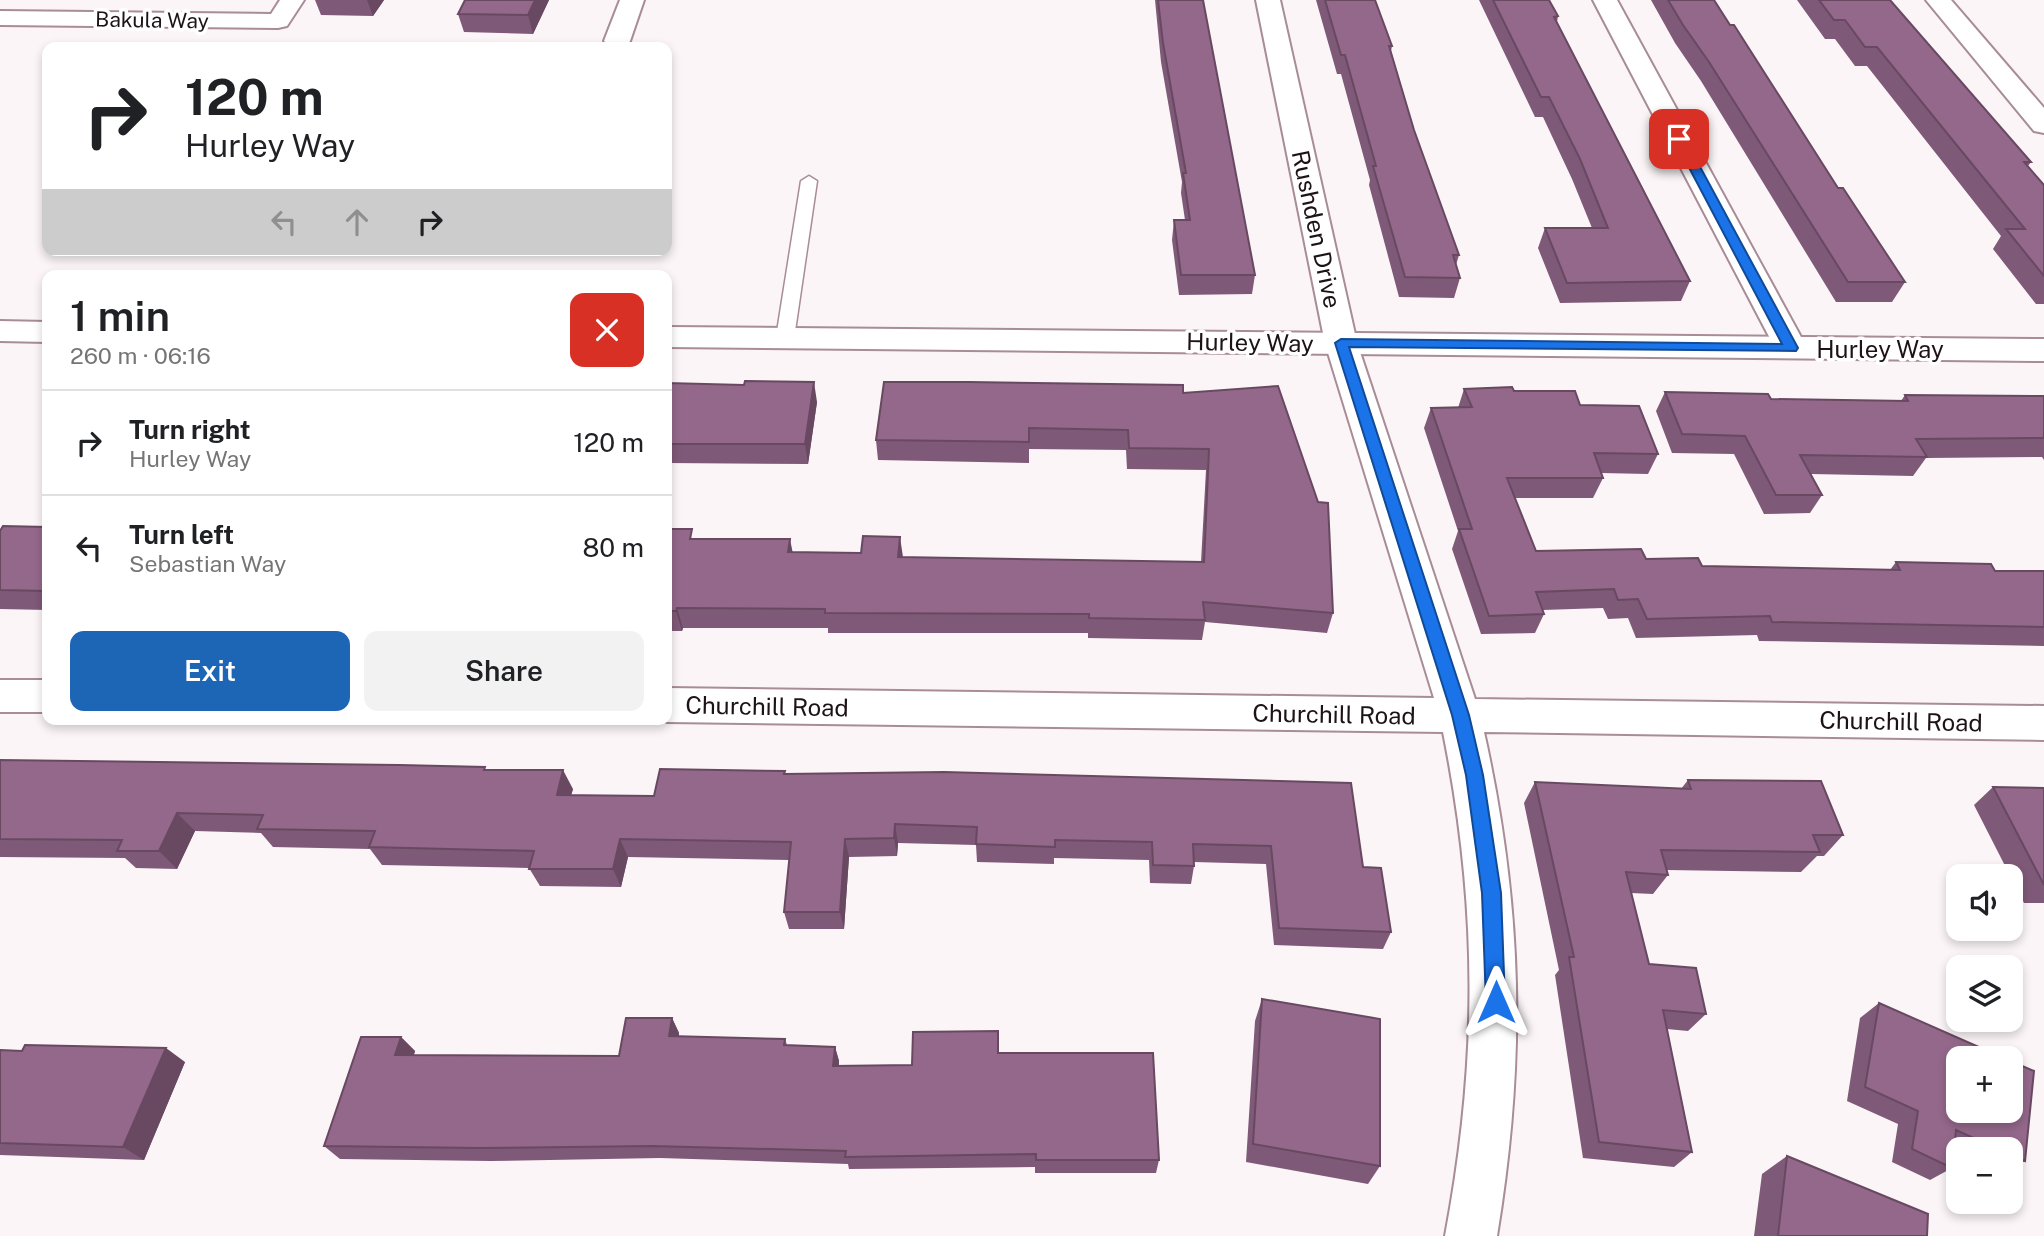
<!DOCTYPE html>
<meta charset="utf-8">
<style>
body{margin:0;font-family:"Public Sans",sans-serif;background:#f2f2f2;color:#202124;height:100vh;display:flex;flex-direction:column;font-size:26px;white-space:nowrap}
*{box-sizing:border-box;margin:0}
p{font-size:23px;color:#757577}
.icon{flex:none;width:38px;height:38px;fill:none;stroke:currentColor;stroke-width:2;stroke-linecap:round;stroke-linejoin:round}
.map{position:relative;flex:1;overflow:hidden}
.panel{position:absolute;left:42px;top:270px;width:630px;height:455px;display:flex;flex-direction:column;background:#fff;border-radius:14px;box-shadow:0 4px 10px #0003}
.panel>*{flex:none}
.top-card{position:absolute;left:42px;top:42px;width:630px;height:214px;border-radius:14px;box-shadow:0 4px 10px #0003;background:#fff;color:#202124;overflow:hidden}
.tools{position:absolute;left:1946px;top:864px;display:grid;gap:14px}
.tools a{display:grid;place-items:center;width:77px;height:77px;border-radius:14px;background:#fff;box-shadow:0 4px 10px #0003;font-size:35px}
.pin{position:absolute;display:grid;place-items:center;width:60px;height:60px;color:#fff;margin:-30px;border-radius:14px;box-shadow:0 4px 10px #0006}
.me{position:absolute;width:77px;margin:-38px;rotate:0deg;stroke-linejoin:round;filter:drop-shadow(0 0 5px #0008)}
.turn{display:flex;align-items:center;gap:24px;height:147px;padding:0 28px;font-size:32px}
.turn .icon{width:91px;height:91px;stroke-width:2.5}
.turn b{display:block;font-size:49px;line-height:60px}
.lanes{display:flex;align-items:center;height:66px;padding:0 28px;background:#0003;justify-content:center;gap:35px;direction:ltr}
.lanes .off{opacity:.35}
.round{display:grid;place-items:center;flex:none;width:74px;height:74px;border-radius:14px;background:#f2f2f2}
.headline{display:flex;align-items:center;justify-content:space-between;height:119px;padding:0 28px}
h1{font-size:42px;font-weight:600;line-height:52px}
.action{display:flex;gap:14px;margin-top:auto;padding:14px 28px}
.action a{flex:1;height:80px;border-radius:14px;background:#1d65b5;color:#fff;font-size:28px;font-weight:600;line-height:80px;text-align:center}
.action a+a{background:#f2f2f2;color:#202124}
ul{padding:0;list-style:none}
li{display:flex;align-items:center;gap:21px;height:105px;padding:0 28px;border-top:2px solid #e0e0e0}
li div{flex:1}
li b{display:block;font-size:26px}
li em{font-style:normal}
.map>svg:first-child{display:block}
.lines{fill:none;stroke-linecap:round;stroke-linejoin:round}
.service-casing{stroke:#a88c96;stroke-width:3}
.minor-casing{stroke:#a88c96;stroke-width:4}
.tertiary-casing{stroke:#a88c96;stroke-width:4}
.service{fill:#fff;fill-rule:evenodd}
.minor{fill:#fff;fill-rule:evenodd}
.tertiary{fill:#fff;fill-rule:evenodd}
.wall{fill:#7f5978}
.shaded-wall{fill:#684961}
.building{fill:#94688b;stroke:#684961;stroke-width:2}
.route{fill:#1a73e8;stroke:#114b97;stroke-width:2}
.labels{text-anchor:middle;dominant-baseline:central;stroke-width:7;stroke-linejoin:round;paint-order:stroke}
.far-street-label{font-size:21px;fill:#1d1216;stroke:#fff}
.street-label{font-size:24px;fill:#1d1216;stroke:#fff}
</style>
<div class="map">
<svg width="2044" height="1236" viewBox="0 0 2044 1236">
<rect width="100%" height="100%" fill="#fbf5f7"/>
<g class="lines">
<defs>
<path id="service" d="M809,176L817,181L794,338L792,342H778L776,338L801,181Z"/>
<path id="minor" d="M280,0H304L287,26L278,28L0,25V11L271,14Z
M620,0H644L630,41L626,46L612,47L604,41Z
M1256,0H1280L1357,343L1475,699L2044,706V740L1484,732C1523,906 1526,1061 1497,1236H1445C1478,1062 1478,906 1443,732L667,722L660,719H667V688L1434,698L1325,343Z
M1593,0H1617L1807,348L1802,355L1791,358L1780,355L1775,348Z
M1926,0H1951L2044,108V133L2034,131Z
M0,680H47V712H0Z"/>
<path id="tertiary" d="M0,321L47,322V342L0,341Z
M667,327L2044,339V361L667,347Z"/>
</defs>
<use href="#service" class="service-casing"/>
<use href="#minor" class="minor-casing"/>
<use href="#tertiary" class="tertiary-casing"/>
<use href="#service" class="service"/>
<use href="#minor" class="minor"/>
<use href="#tertiary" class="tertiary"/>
</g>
<path class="wall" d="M315,0H384L373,16L321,15Z
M465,0H549L533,34L464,32L458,14Z
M1155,0H1203L1255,275L1252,294L1179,295L1172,240L1174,220H1185L1181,193L1182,182L1161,62Z
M1316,0H1375L1392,46L1391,51L1414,130L1459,255L1456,265L1460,278L1454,298L1399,297L1369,185L1370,180L1341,74H1337Z
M1479,0H1549L1558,16L1557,22L1690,281L1681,301L1560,303L1538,248L1545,228H1592L1572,179L1543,117H1535Z
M1651,0H1714L1838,188L1905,282L1892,302H1836L1701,81L1675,43Z
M1797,0H1890L2031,162L2028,166L2044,185V304H2036L1993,249L2001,236L1867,66H1855L1835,39H1825Z
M667,383L744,385L817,402L808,464L667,463Z
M1464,389L1514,391L1580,405L1658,454L1648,474L1601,473L1603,478L1593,498H1515L1536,551L1646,559L1702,566L1890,570L1896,562L1995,571H2044V646L1759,641L1757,635L1636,638L1628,618L1608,619L1603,608L1543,610L1544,614L1535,633L1481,634L1452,549L1458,531L1424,428L1431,408H1458Z
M1665,392L1771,399L1901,401L1905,395L2044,396V460L2042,457L1926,458L1913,476L1811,474L1822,495L1810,513L1764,514L1734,454L1672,453L1656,411Z
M1183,393L1333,613L1327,633L1205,622L1202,640L1088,638V633H828V628H683L682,631H667V529L695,539L793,552L903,557L1201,562L1206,470L1127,469L1126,450L1029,449V463L878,460L876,440Z
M47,527V610L0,609V531Z
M0,760L487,770L573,789L571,795L654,796L785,774L944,772L1363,867L1391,932L1383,949L1274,945L1266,864L1194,862V866L1191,884L1150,883L1149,860L1054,858V864L977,862L976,845L898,843L897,856L849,857L844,929H789L784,912L789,860L628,857L621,887L540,886L529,868L382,865L370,849L273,847L261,833L195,831L177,869L136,868L125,858L0,857Z
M1688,780L1843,835L1824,856H1817L1801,872L1667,870L1668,875L1653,894L1631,893L1649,964L1706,1014L1688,1031L1667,1029L1692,1152L1674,1167L1583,1158L1555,975L1559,970L1524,803L1535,782L1681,789Z
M1993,787L2044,788V903H2024L1974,805Z
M1262,999L1380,1166L1368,1184L1246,1162L1255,1021Z
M1879,1003L2025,1161L2011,1169V1150H1958V1154L1954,1151L1952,1168L1930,1180L1892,1162L1898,1124L1847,1101L1860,1018Z
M672,1018L679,1033V1037L785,1039L787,1045L835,1047L839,1061V1066L912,1065L998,1053L1159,1160L1156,1173H1035V1167L849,1169L848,1164L660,1158L491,1161L340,1159L324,1146L401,1037L415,1051L414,1055L619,1056Z
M0,1050L185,1062L144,1160L0,1155Z
M1787,1156L1927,1236H1754L1762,1174Z"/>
<path class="shaded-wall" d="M367,0H384L373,16Z
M535,0H549L533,34L528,15Z
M814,382L817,402L808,464L805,444Z
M900,537L903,557H898Z
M790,539L794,559L788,552Z
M677,608L683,628L682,631L676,611Z
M563,770L573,789L566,813L557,795Z
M177,813L195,831L177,869L159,851Z
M895,824L898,843L897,856L894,838Z
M620,839L628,857L621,887L613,869Z
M845,839L849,857L844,929L840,912Z
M672,1018L679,1033L677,1051L669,1036Z
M401,1037L415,1051L409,1069L395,1055Z
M835,1047L839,1061L837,1080L833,1066Z
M166,1048L185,1062L144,1160L123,1147Z"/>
<path class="building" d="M465,0H535L528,15L458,14Z
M1158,0H1203L1255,275H1181L1174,220H1190L1183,173H1186L1163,43Z
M1325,0H1375L1392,46H1389L1414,130L1459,255H1453L1460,278L1405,277L1373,166H1376L1345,55H1341Z
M1493,0H1549L1558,16L1554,17L1690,281L1567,283L1545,228H1608L1580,159L1549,97H1541Z
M1668,0H1714L1730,25H1734L1838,188H1843L1905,282H1848L1709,62L1683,25Z
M1819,0H1890L2031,162H2024L2044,185V276L2006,229H2025L1877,47H1865L1845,20H1834Z
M745,381L814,382L805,444H667V383L744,385Z
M884,382H969L1183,385V393L1278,386L1318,502L1328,503L1333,613L1203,602L1205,620L1089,618V614L825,613V609L677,608L676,611H667V529H692L690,539H790L788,552L861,553L863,536L900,537L898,557L1204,562L1209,449L1129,448L1128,430L1029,428V442L876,440Z
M1512,387L1514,391H1575L1580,405L1639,406L1658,454L1594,453L1603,478H1507L1536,551L1641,549L1646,559L1698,558L1702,566L1900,570L1896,562L1991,564L1995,571H2044V627L1772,622L1770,616L1647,619L1638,599L1618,600L1614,589L1536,592L1544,614L1489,616L1459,529H1472L1431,408L1472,407L1464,389Z
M1665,392L1768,394L1771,399L1908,401L1905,395L2044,396V438L1916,439L1927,457L1800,455L1822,495H1776L1745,436L1682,434Z
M3,526L47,527V591L0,590V531Z
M0,760L399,765L485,767L484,770H563L557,795L654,796L660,769L785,771L784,774L944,772L1351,783L1363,867L1381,868L1391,932L1279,928L1271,846L1193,844L1194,866L1153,865L1152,842L1055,840V847L976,844L977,827L895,824L894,838L845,839L840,912H784L791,842L620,839L613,869H529L534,851L369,847L375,831L257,829L263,815L177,813L159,851H117L122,840L0,839Z
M1688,780L1821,781L1843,835H1813L1820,852L1661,850L1668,875L1626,872L1649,964L1696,968L1706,1014L1663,1010L1692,1152L1599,1142L1569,957H1574L1535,782L1691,789Z
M1993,787L2044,788V885Z
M1262,999L1380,1019V1166L1253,1144Z
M1879,1003L2006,1059H1958V1111H2011V1061L2034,1071L2025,1161L2011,1155V1150H2000L1956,1130L1952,1168L1912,1149L1918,1111L1865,1087Z
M626,1018H672L669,1036L785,1039L784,1045L835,1047L833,1066L912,1065L913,1032L998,1031V1053H1153L1159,1160H1036V1154L845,1157L846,1151L652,1146L479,1148L324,1146L361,1037H401L395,1055L619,1056Z
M25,1045L166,1048L123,1147L0,1143V1050L22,1051Z
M1787,1156L1928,1214L1927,1236H1778Z"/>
<path class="route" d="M1679,136L1685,139L1798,348L1796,351L1349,347L1469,715L1483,775L1501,893L1505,1002L1502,1009L1496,1011L1489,1009L1486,1002L1482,893L1466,775L1452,715L1335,343L1341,339L1782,344L1674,139Z"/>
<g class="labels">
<g class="far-street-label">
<text transform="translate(152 20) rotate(1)">Bakula Way</text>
</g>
<g class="street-label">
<text transform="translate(1317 229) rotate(78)">Rushden Drive</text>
<text transform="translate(1250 342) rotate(1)">Hurley Way</text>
<text x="1880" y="349">Hurley Way</text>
<text transform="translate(767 706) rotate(1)">Churchill Road</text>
<text transform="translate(1334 714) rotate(1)">Churchill Road</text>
<text transform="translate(1901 721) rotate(1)">Churchill Road</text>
</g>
</g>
</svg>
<div class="tools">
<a><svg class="icon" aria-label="sound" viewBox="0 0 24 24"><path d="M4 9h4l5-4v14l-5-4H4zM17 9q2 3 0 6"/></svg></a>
<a><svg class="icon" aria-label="layers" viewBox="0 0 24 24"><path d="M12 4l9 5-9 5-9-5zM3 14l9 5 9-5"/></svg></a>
<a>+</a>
<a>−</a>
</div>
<div class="pin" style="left:1679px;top:139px;background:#d93025"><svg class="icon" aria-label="arrive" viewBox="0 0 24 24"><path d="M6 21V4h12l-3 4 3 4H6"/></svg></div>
<svg class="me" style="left:1496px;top:1002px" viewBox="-20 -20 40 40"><path d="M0-17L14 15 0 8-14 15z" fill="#1a73e8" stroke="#fff" stroke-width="4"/></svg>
<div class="top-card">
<div class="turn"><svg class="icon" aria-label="right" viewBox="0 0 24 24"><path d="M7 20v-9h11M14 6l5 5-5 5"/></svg><div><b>120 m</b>Hurley Way</div></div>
<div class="lanes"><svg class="icon off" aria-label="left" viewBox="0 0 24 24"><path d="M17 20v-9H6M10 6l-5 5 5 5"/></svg><svg class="icon off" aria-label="ahead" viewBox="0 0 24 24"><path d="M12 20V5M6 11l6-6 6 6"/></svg><svg class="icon" aria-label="right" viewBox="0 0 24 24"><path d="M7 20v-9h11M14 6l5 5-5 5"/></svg></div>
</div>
<section class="panel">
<div class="headline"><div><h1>1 min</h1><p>260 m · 06:16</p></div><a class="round" style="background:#d93025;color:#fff"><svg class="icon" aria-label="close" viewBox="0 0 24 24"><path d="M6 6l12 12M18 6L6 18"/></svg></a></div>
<ul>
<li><svg class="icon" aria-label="right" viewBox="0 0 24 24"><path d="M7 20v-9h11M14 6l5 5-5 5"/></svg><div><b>Turn right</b><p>Hurley Way</p></div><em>120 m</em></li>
<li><svg class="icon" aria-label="left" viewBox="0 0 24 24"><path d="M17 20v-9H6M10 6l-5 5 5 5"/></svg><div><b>Turn left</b><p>Sebastian Way</p></div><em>80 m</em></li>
</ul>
<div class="action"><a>Exit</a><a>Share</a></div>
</section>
</div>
